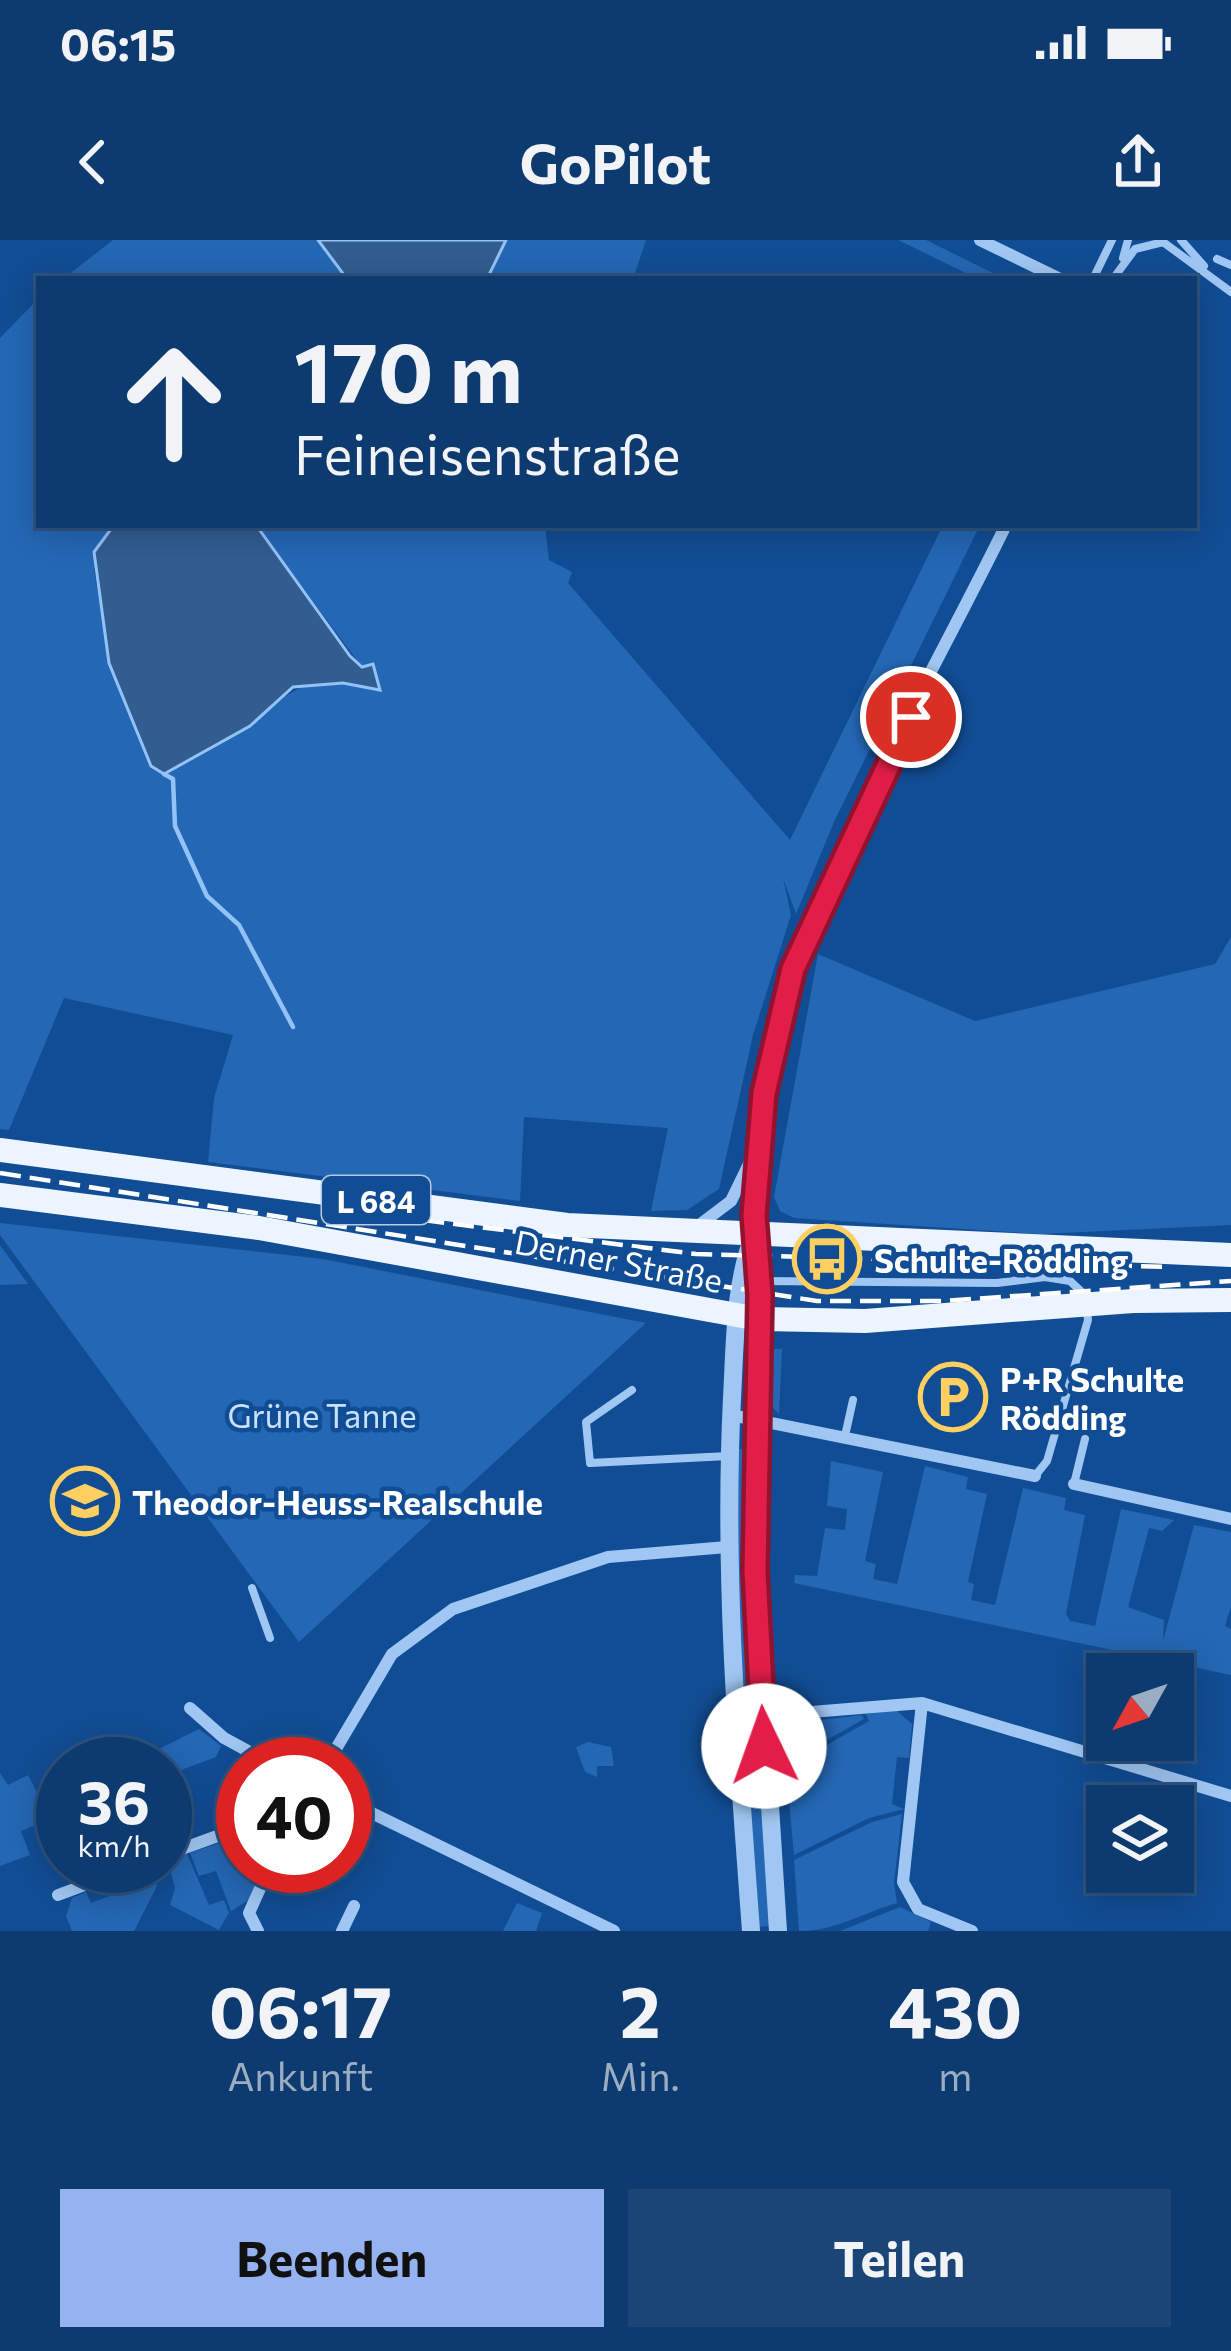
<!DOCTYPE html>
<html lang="de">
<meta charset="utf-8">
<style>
body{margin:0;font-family:Commissioner,sans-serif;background:#1b4577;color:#f1f3f6;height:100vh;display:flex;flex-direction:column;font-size:45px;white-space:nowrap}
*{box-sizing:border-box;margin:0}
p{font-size:39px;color:#9aadc3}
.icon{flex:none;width:66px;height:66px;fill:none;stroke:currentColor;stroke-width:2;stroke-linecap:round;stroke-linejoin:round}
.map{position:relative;height:1691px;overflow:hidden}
.panel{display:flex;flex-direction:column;background:#0d3a6f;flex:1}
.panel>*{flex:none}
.guide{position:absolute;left:36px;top:36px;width:1161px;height:252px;border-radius:0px;box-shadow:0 6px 30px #0003,0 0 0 3px #2d5482;background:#0d3a6f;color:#f1f3f6;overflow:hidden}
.needle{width:78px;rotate:230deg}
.tools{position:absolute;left:1086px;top:1413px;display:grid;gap:24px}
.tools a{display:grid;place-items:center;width:108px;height:108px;border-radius:0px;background:#0d3a6f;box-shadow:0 6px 30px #0003,0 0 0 3px #2d5482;font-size:60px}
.speed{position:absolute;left:36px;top:1497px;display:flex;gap:24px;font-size:60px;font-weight:700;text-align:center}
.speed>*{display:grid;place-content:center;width:156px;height:156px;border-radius:50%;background:#0d3a6f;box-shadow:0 6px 30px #0003,0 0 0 3px #2d5482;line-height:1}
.speed small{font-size:30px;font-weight:400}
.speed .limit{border:18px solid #d22;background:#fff;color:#111}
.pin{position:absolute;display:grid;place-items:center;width:102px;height:102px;color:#fff;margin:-51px;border:6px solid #fff;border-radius:50%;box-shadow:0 3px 12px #0007}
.me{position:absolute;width:132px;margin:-66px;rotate:357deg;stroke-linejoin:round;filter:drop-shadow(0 0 9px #0008)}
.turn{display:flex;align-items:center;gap:42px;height:252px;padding:0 60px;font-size:54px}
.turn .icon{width:156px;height:156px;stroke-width:2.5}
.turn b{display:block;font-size:84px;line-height:102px}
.eta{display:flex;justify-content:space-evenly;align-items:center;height:204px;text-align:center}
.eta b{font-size:72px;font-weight:700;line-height:84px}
.action{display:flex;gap:24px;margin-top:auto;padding:24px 60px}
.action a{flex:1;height:138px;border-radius:0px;background:#95b2f1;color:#111;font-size:48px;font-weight:700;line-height:138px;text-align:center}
.action a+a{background:#1b4577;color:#f1f3f6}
.status{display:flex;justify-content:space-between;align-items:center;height:84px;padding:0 60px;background:#0d3a6f;direction:ltr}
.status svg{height:33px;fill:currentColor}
header{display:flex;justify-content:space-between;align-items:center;height:156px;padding:0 60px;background:#0d3a6f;font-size:54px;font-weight:700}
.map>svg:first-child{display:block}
.green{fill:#2467b4}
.water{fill:#325d91;stroke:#92c2f6;stroke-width:3}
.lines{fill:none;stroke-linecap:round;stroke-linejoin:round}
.stream{stroke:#92c2f6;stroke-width:4.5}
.service{stroke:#a0c7f3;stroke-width:8}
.minor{stroke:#a0c7f3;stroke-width:12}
.tertiary{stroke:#a0c7f3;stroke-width:18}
.primary{stroke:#ecf4ff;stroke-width:24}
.rail{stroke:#fff;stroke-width:4.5;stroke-dasharray:21 9;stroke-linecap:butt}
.route-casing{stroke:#92132f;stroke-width:30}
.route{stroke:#e11d48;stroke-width:21}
.labels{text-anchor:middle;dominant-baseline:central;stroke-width:9;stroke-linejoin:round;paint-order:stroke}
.shield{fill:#114d94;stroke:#b8cadf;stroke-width:3}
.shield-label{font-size:30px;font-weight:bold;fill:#fff}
.poi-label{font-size:33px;font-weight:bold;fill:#fff;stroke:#114d94;text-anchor:start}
.street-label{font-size:33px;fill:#fff;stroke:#114d94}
.park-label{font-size:33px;fill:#c8e1fd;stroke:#114d94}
</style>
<div class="status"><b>06:15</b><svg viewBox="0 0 49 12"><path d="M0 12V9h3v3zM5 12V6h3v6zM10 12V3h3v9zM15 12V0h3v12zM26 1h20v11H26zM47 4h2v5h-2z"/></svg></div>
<header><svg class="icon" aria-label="back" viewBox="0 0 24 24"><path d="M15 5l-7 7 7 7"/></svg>GoPilot<svg class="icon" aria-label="share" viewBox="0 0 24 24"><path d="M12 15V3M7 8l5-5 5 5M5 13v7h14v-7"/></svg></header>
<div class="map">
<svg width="1231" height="1691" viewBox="0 0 1231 1691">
<rect width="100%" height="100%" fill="#114d94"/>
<path class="green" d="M113,0H318L347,39H63Z
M506,0H646L633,39H487Z
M898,0H926L1005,39H978Z
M39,58V285H114L94,329L109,423L250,486C301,440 309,436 379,450L256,285H545L549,320L572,332L568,343L790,600L943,285H980L834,582L796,674L783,638L791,675L753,795L719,949L687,970L651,971L668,888L524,877L520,961L208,922L214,858L233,795L64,758L9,890L0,889V98Z
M1231,697V985L1040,994L794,978L780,971L774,957L818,714L975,781L1215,724Z
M0,983L323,1019L646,1083L299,1402L0,995Z
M0,1005L28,1044L0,1045Z
M767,1109H782L779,1174L767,1161Z
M738,1209L747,1210L752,1420L771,1686L756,1687L735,1398Z
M831,1221L883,1232L865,1321L876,1324L873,1339L897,1344L925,1226L968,1237L966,1249L987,1254L968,1342L974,1344L971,1360L995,1365L1023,1248L1066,1258L1064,1270L1085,1275L1066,1374L1070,1381L1095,1386L1121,1269L1174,1280L1162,1291L1149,1288L1128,1367L1164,1380L1163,1401L1194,1285L1231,1292V1367L1225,1386L1231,1389V1435L794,1343L795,1335L817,1336L825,1288L845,1290L847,1269L827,1266Z
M896,1470L912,1484L909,1518L897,1517L892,1564L904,1569L869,1578L794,1615L786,1528L869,1481L866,1474Z
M862,1475L864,1479L786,1523L783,1492L788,1484Z
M199,1489L221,1506L216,1517L165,1536V1524H129Z
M588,1502L611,1507L614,1526H597V1537L585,1532L576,1507Z
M0,1533L8,1545L28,1535L46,1569L63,1561V1574L21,1591L30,1615L0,1626Z
M902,1574L894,1643L897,1663C862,1673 836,1691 799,1691L794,1620L872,1582Z
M230,1599H243V1626H264L249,1660L231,1671L216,1631L199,1636L190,1613Z
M187,1614L209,1665L224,1660L229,1673L219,1690L170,1665L175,1648L168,1623Z
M144,1630L155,1635L157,1646L134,1691H72L66,1676L72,1658L86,1652L91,1663L138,1645L134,1633Z
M517,1663L542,1673L536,1691H503Z
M900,1667L931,1682L928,1691H840Z"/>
<path class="water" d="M318,0H506L487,39H347Z
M114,285H256L350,416L362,427L373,424L380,450L343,443L293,447L250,486L164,534L151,526L109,423L94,312Z"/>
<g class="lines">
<path class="stream" d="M164,534L173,539L175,586L207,656L239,685L293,787"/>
<path class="service" d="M1181,0L1204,26
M1123,18L1128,0
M1217,19L1231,25
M1093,39L1112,0
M1113,39L1135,9L1163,2L1231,52
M762,1041L997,1043L1045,1037L1070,1041L1085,1055L1088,1080L1047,1221L1035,1236
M632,1150L586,1182L590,1223L728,1216
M845,1196L853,1160
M1074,1244L1085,1199
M252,1348L270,1398"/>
<path class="minor" d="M980,0L1060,39
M698,986L731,961L751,920
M754,994C749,732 894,513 1006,285
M731,1175L1035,1236
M1074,1244L1231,1279
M922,1463L903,1642L918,1669L972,1691
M190,1468L224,1498L272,1524
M762,1476L922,1463L1231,1556
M327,1524L392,1414L453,1369L608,1317L727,1307
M345,1560L614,1691
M165,1615L234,1590L243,1592
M58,1655L136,1626
M258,1691L249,1673L270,1626
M342,1691L354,1666"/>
<path class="tertiary" d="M754,995L760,1055L755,1331L778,1691
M751,1691C738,1513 723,1337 732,1158C735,1106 734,1044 754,995"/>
<path class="primary" d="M0,910L567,985L1231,1015
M0,955L259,988L759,1079L865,1081L1133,1061L1231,1060"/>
<path class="rail" d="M0,933L817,1061H943L1231,1041
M334,969L696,1014L1171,1027"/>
</g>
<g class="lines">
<defs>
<path id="route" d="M764,1506L755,1331L760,1055L754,975L764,853L793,729L911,477"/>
</defs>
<use href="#route" class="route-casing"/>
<use href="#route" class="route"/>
</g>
<defs>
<symbol id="bus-ring" viewBox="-11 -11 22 22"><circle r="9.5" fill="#114d94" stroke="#ffcf62" stroke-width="1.5"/><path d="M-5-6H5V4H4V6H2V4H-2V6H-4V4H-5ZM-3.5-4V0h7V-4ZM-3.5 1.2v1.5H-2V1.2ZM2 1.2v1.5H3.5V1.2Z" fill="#ffcf62"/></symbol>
<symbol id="parking-ring" viewBox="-11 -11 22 22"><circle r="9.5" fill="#114d94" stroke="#ffcf62" stroke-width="1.5"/><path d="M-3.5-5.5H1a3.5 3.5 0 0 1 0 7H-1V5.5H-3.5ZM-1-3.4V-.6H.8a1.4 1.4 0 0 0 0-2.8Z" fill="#ffcf62"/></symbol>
<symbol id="school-ring" viewBox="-11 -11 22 22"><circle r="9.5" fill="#114d94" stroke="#ffcf62" stroke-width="1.5"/><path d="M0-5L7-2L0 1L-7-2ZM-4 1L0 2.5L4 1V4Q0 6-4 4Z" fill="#ffcf62"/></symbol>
</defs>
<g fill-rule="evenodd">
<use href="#bus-ring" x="789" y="981" width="76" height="76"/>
<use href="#parking-ring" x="915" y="1119" width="76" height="76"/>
<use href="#school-ring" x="47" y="1223" width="76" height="76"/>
</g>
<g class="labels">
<rect class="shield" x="322" y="936" width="108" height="48" rx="9"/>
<g class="shield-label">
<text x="376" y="960">L 684</text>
</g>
<g class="poi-label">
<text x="874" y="1019">Schulte-Rödding</text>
<text x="1000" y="1138">P+R Schulte<tspan x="1000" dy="38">Rödding</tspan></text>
<text x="132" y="1261">Theodor-Heuss-Realschule</text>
</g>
<g class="street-label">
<text transform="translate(619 1020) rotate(11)">Derner Straße</text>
</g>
<g class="park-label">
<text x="322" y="1174">Grüne Tanne</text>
</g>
</g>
</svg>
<div class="tools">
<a><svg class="needle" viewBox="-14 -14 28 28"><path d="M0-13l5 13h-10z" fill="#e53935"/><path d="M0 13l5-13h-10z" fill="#9aadc3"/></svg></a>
<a><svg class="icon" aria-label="layers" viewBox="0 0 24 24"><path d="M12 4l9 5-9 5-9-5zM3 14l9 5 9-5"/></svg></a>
</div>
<div class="speed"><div>36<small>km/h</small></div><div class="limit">40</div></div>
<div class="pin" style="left:911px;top:477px;background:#d93025"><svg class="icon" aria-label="arrive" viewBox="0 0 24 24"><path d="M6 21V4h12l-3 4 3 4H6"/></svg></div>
<svg class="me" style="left:764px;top:1506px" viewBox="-20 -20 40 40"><circle r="19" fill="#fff"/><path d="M0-13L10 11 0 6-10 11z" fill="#e11d48"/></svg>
<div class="guide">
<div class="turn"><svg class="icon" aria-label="ahead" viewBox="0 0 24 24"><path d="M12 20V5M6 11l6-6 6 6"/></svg><div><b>170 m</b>Feineisenstraße</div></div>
</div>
</div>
<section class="panel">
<div class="eta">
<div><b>06:17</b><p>Ankunft</p></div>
<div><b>2</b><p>Min.</p></div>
<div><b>430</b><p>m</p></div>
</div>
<div class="action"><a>Beenden</a><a>Teilen</a></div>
</section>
